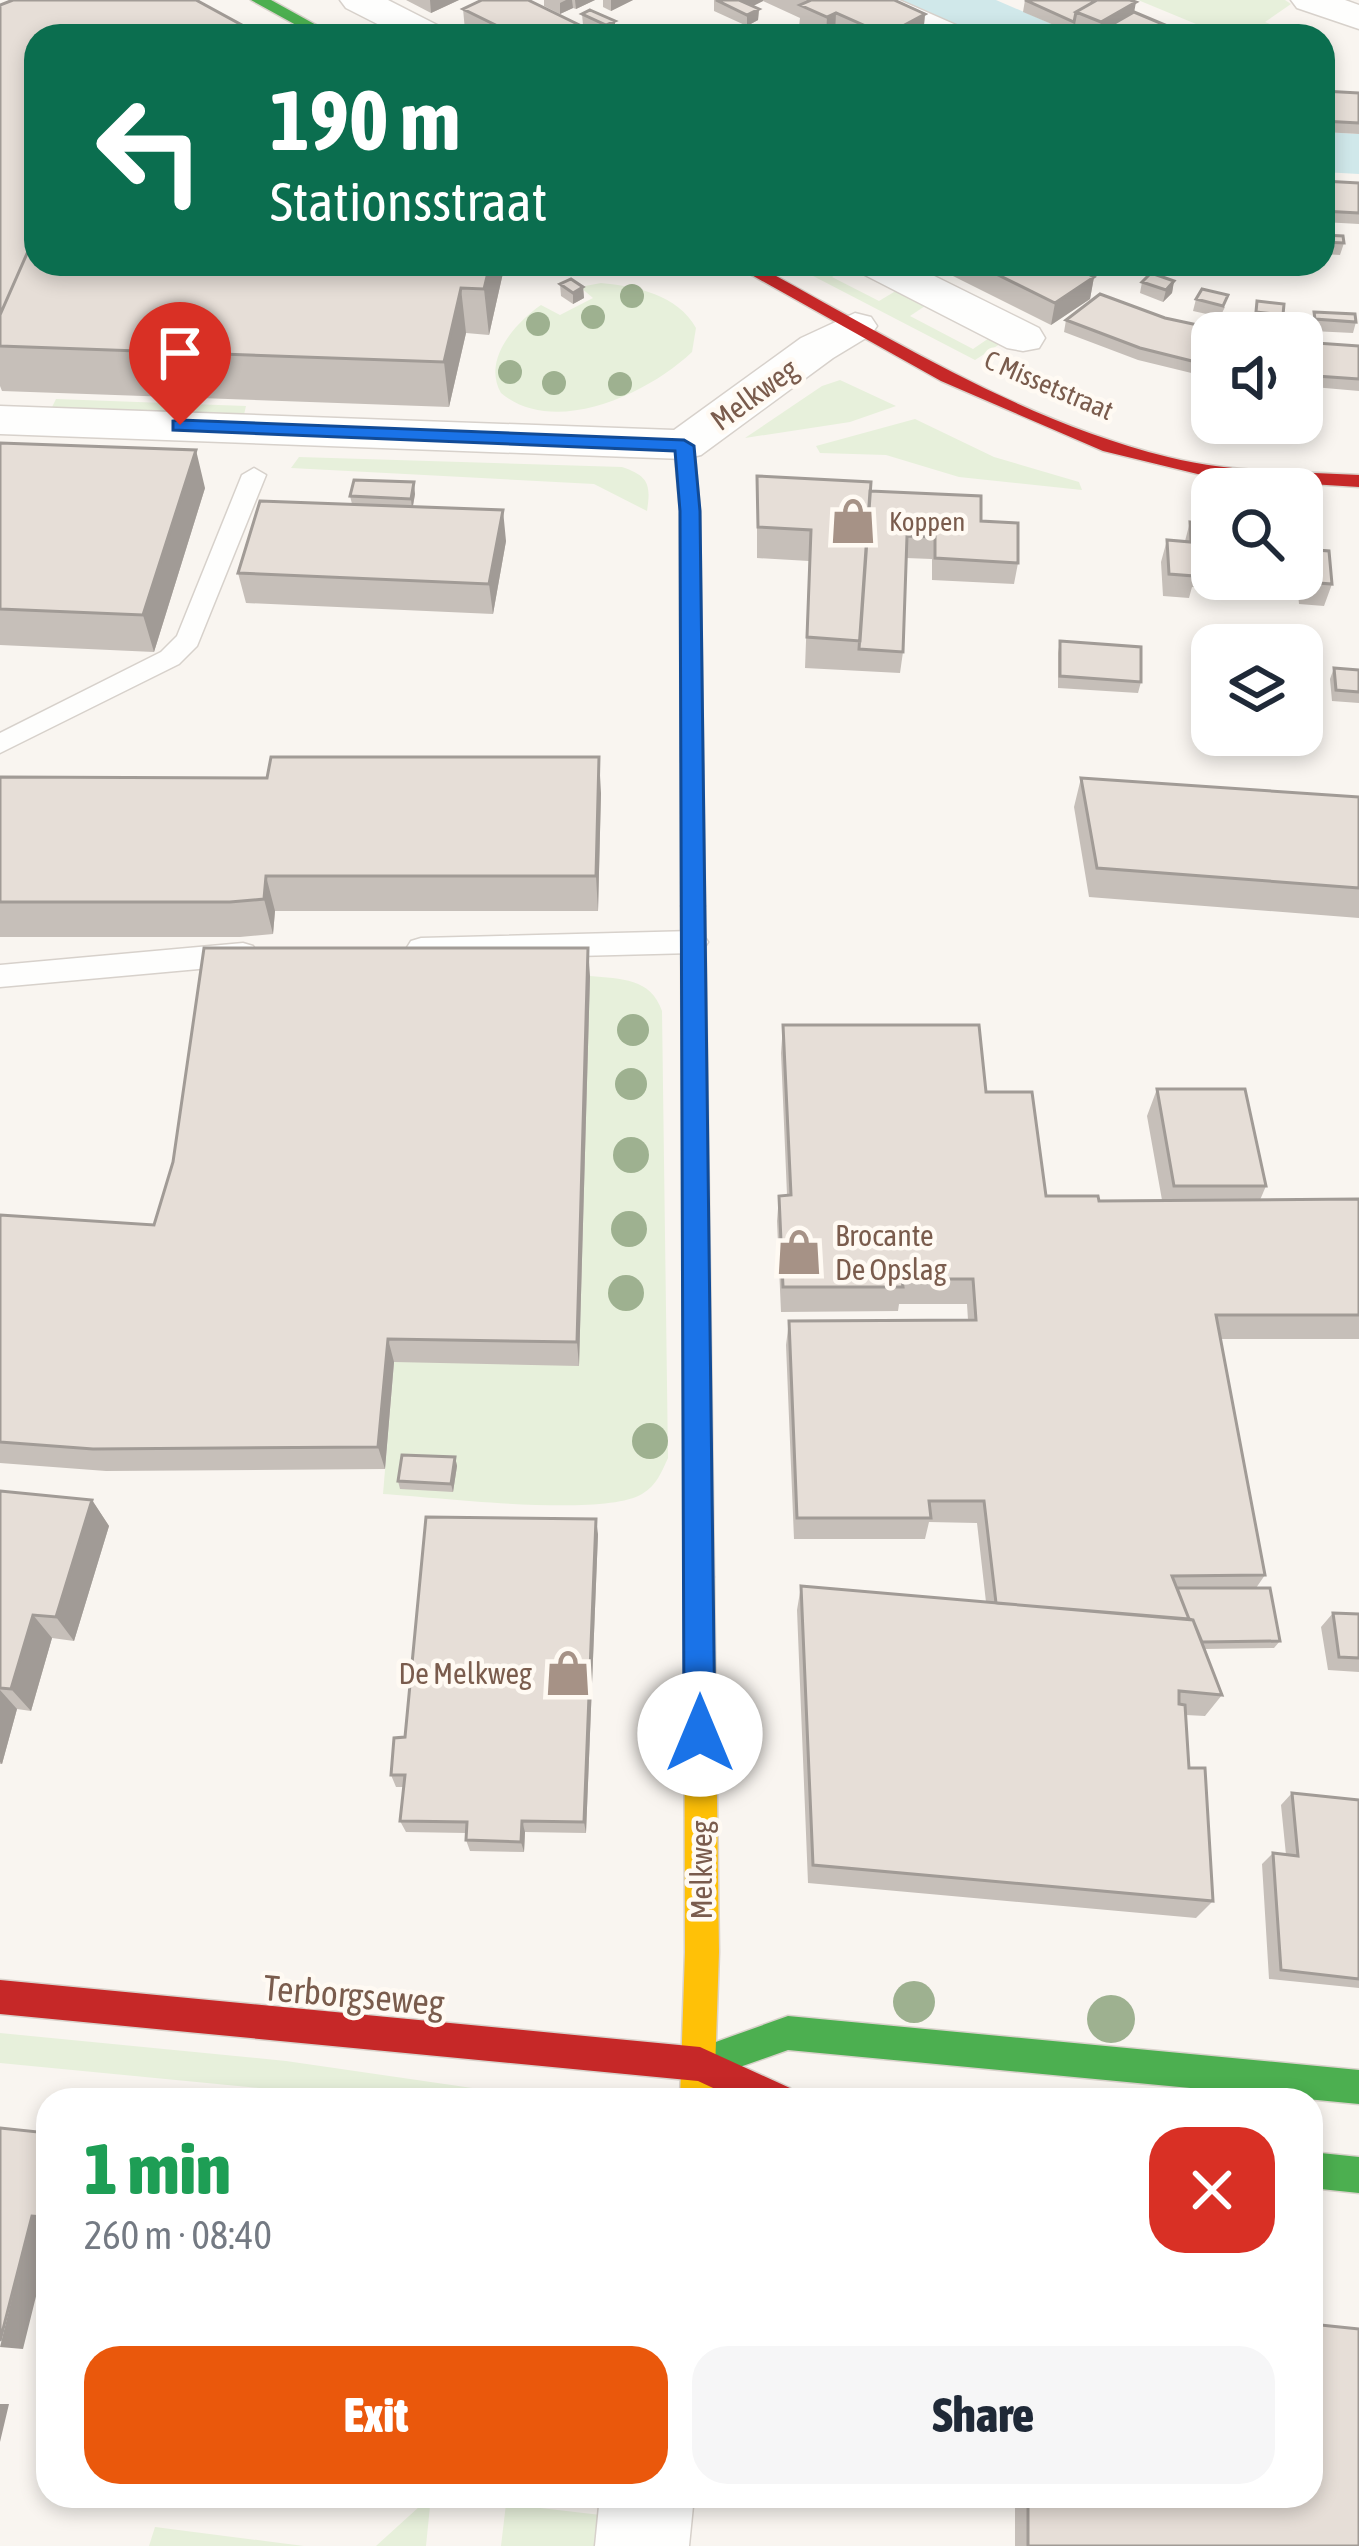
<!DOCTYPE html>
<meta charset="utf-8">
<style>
body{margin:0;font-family:"Asap Condensed",sans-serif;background:#f6f6f7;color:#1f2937;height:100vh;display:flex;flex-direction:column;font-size:45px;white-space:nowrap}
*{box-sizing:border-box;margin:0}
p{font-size:39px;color:#747a83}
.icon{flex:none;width:66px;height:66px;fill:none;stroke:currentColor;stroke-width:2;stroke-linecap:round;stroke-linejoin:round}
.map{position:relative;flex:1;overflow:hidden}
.drawer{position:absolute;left:36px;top:2088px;width:1287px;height:420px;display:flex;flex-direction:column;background:#fff;border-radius:36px;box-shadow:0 6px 18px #0003}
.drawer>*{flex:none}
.top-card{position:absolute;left:24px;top:24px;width:1311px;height:252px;border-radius:36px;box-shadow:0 6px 18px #0003;background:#0b6e4f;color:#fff;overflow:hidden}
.fabs{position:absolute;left:1191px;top:312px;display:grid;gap:24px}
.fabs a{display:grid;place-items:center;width:132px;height:132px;border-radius:24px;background:#fff;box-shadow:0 6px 18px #0003;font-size:60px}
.pin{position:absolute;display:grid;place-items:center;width:102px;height:102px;color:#fff;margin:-123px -51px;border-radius:50% 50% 50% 0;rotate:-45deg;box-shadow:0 0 12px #0007}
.pin .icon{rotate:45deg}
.me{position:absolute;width:132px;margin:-66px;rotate:0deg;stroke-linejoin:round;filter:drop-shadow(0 0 9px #0008)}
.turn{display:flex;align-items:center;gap:42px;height:252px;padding:0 48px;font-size:54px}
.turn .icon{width:156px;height:156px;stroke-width:2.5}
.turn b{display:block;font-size:84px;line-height:102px}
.round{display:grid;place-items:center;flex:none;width:126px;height:126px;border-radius:36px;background:#f6f6f7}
.summary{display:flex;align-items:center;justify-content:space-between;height:204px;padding:0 48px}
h1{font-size:72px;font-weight:800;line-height:90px;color:#1e9e55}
.cta{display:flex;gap:24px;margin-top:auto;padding:24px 48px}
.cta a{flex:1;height:138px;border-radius:36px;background:#ea580c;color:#fff;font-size:48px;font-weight:800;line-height:138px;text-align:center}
.cta a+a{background:#f6f6f7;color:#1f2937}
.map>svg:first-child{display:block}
.green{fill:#e7f0db}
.water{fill:#d0e8ea}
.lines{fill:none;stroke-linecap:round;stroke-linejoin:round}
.lane-casing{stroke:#d7d1cb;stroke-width:3}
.street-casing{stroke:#d7d1cb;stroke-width:3}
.fast-casing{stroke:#d9d2cb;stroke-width:3}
.slow-casing{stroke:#d9d2cb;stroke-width:3}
.jam-casing{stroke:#d9d2cb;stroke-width:3}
.lane{fill:#fefefd;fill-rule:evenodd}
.street{fill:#fefefd;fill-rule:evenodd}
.fast{fill:#4caf50;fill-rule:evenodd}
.slow{fill:#ffc107;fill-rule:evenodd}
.jam{fill:#c62828;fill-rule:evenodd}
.tree{fill:#9eb190}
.wall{fill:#c6bfb9}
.shaded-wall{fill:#a19b96}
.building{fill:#e6ded7;stroke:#a19b96;stroke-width:3}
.route{fill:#1a73e8;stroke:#114b97;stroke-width:3}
.labels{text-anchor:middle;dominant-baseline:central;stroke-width:9;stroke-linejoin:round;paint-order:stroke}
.far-street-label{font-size:27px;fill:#7a5c4d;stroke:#fffaf3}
.far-poi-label{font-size:27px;fill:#7a5c4d;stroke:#fffaf3;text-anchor:start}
.street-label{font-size:30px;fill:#7a5c4d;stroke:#fffaf3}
.poi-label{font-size:30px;fill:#7a5c4d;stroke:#fffaf3;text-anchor:start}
.near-street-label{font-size:36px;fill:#7a5c4d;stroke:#fffaf3}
</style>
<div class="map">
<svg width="1359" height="2546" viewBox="0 0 1359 2546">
<rect width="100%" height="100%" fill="#f9f5f0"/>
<path class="green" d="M1138,0H1285L1291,4L1265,22L1300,36H1225Z
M790,264H850L832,277L879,301L899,289L928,304L910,316L973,349L992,336L1003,342L975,360Z
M601,283C636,286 678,295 696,328L692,352C649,393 555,438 501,393C482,360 515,323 541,305L560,315L593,298L580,287Z
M840,380L896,406L850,422L745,438L822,386Z
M56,399L246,406L243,419L50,411Z
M915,419L994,457L1079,482L1082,490L959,477L886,455L820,453L816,446Z
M299,457L622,467C649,476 651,485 647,511L594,484L291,468Z
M590,976C621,979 651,978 662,1011L668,1458C661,1473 657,1485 642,1494C602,1518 436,1497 383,1494L394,1362Z
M0,2033L286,2061L554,2100H382L0,2063Z
M431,2496L426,2546H376Z
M506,2504L601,2515L598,2546H501Z
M155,2527L304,2546H149Z"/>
<path class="water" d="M893,0H996L1080,36H975Z
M1323,132L1359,134V174L1323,172Z"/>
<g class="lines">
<defs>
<path id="lane" d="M688,28L696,36H675Z
M254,468L266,475L197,646L179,664L0,753V733L161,652L177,636L242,475Z
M693,931L703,934L708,942L703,950L693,953L421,960L411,957L406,949L411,941L421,938Z
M243,943L253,946L258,954L253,962L243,965L0,987V965Z"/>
<path id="street" d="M340,0H388L443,28L449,36H401L346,8Z
M849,0H899L963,28L969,36H918L855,8Z
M1291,0H1345L1359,5V29L1297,8Z
M854,264H910L1039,328L1045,338L1039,348L1023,351L1007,348L861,273Z
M855,313L871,317L877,326L871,335L833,358L701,455L684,459L0,434V406L674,430L801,338Z
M600,2496H694L689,2546H595Z"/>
<path id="fast" d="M251,0H271L336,36H316Z
M684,439L694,445L700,511L705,906L693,915L681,906L680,511L674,445Z
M788,2016L1359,2070V2104L788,2050L700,2081L688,2076L683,2064L688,2052Z
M1311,2152L1359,2157V2193L1311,2188Z"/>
<path id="slow" d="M699,1563L710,1567L714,1577L719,1952L714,2100H680L685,1952L684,1577L688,1567Z"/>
<path id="jam" d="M732,264H754C887,336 1019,420 1168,457C1230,473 1296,471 1359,475V487L1214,478L1103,451L941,381Z
M693,897L705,906L714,1577L710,1587L699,1591L688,1587L684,1577L681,906Z
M0,1980L700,2047L790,2088L795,2100H739L698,2081L0,2014Z"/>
</defs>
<use href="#lane" class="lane-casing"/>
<use href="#street" class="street-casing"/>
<use href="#fast" class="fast-casing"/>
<use href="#slow" class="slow-casing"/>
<use href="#jam" class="jam-casing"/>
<use href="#lane" class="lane"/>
<use href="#street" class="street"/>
<use href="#fast" class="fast"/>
<use href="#slow" class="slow"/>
<use href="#jam" class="jam"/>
</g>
<g class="tree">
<circle cx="632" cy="296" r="12"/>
<circle cx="593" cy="317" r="12"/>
<circle cx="538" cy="324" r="12"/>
<circle cx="510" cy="372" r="12"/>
<circle cx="554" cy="383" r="12"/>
<circle cx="620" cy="384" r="12"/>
<circle cx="633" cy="1030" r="16"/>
<circle cx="631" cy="1084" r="16"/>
<circle cx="631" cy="1155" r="18"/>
<circle cx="629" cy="1229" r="18"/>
<circle cx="626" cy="1293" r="18"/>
<circle cx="650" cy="1441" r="18"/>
<circle cx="914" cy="2002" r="21"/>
<circle cx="1111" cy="2019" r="24"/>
</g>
<path class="wall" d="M406,0H459L431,13Z
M544,0H595L576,9L573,8L560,14L544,6Z
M603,0H633L611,11L603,7Z
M714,0H894L925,14L923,35L840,36L835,34L831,36H820L799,27L800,18L763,1L753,6L759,9L758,20L747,26L714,11Z
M1025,0L1134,12L1191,36H1080L1023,12Z
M0,5L36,264H505L489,335L466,333L449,407L2,391L0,386Z
M463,9L602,36H477L465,30Z
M582,14L615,21V33L606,36L583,25Z
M1323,91L1359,93V134L1323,132Z
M1323,181L1359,183V224L1323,222Z
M1323,235L1344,243L1340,255L1323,254Z
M929,264H1068L1094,277L1090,299L1051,325Z
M1077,264H1113L1111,271L1103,276Z
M1174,281L1172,293L1163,302L1140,293L1142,282Z
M560,284L583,287L584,298L573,304L561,296Z
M1196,299L1225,307L1220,317L1193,311Z
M1257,301L1283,315L1280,327L1253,323Z
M1314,312L1356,322L1353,333L1312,331L1311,323Z
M1165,318L1212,333V378L1138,360L1064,332L1066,320Z
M1302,342L1359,346V391L1302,386Z
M0,443L205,488L154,652L0,645Z
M757,476L870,491L981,521L1018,563L1014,584L932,580V559L906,558L903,652L900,673L805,668L809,561L757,558Z
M415,494L413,507L506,541L493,614L246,603L238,573L352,504L350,496Z
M1190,522L1212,524V579H1302V530L1304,549L1332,584L1324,606L1299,604L1298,594L1192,587L1189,598L1163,596L1161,562L1167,540L1185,541Z
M1060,641L1141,682L1138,693L1058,688V653Z
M1194,657L1212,658V694L1193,693L1191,668Z
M1334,668L1359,670V703L1332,701L1330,679Z
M0,777L601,793L598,911H275L273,934L240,937H0Z
M1081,778L1359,797V918L1089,897L1074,807Z
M590,976L579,1366L394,1362L385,1469L106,1471L0,1463V1215L154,1225Z
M783,1025L986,1092L1046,1196L1099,1201L1162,1200L1147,1116L1157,1089L1266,1186L1260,1200L1359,1199V1339H1221L1265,1575L1256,1588L1280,1641L1274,1648L1204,1649L1222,1695L1205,1716L1186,1715L1189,1768L1213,1901L1196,1918L808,1883L797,1610L801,1586L986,1602L977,1523L929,1522L925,1539H794L786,1345L789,1321L968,1320L967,1304H899L898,1311L781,1312L777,1221L779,1196L787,1195L781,1053Z
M455,1457L457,1466L453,1492L400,1489L398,1481Z
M0,1491L92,1500L109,1526L74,1641L52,1638L31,1711L17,1709L2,1764H0Z
M598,1534L586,1833L525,1832L524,1852L470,1851L466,1840V1833L406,1832L400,1821L404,1787H396L391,1775L405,1737Z
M1333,1613L1359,1614V1672L1328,1670L1321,1627Z
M1292,1793L1359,1800V1988L1269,1979L1262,1864L1273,1853L1286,1855L1281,1805Z
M1015,2496H1311L1359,2546H1015Z"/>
<path class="shaded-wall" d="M430,0H459L431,13Z
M566,0H572L573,8L560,14V3Z
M575,0H595L576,9Z
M611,0H633L611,11Z
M743,0H763V1L741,12Z
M1136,2L1132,24L1099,32L1098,36L1101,22Z
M759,9L758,20L747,26V15Z
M836,13L835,34L826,36L827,17Z
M925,14L923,35L886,36V35Z
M615,21V33L607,36L606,25Z
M490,264H505L489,335L484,289Z
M1113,264L1111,271L1103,276L1105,265Z
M1094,277L1090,299L1051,325L1055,303Z
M1174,281L1172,293L1163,302L1166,290Z
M583,287L584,298L573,304V293Z
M461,288L466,333L449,407L444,362Z
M196,450L205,488L154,652L143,615Z
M414,482L415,494L412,510L411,499Z
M503,510L506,541L493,614L489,584Z
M599,757L601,793L598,911L596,876Z
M266,876L275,911L273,934L264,899Z
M588,948L590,976L579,1366L577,1342Z
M388,1339L394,1362L385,1469L378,1447Z
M455,1457L457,1466L453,1492L451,1484Z
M92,1500L109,1526L74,1641L56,1617Z
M596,1519L598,1534L586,1833L584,1822Z
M33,1615L52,1638L31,1711L11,1689Z
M0,1690L17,1709L2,1764L0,1762Z
M522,1821L525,1832L524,1852L521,1842Z
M32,2216L48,2221V2248L23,2349L0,2347Z
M0,2404H9L0,2442Z"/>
<path class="building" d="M13,0H196L262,36H36V233L0,315V5Z
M482,0H528L602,36H518L463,9Z
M716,0H743L741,1L759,9L747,15Z
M808,0H894L925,14L886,35L836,13L827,17L800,5L809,1Z
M1025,0H1097L1076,12L1074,22Z
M1097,0H1130L1136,2L1101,22L1076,12Z
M590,10L615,21L606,25L582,14Z
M1134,12L1191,36H1108L1099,32Z
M1323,91L1359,93V123L1323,121Z
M1323,181L1359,183V213L1323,211Z
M36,233V264H490L484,289L461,288L444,362L0,346V315Z
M1323,235L1343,236L1344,243L1323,242Z
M976,264H1068L1094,277L1055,303Z
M1151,273L1174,281L1166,290L1142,282Z
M571,279L583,287L573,293L560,284Z
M1202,289L1228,295L1223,306L1196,299Z
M1100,294L1165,318L1235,333H1212V366L1140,348L1066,320Z
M1257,301L1284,304L1283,315L1256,312Z
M1314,312L1355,314L1356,322L1315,319Z
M1302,342L1359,346V379L1302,375Z
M0,443L196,450L143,615L0,609Z
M757,476L871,482L860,641L807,637L811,530L758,527Z
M354,480L414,482L411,499L350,496Z
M870,491L981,496V521L1018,523V563L935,558V537L907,536L903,652L859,649Z
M260,501L503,510L489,584L238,573Z
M1190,522L1212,524V566L1194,565L1195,576L1169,574L1167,540L1191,542Z
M1302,530L1304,549L1329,551L1332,584L1306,582L1305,573L1302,572Z
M1060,641L1141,647V682L1060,676Z
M1194,657L1212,658V683L1196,682Z
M1334,668L1359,670V692L1336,690Z
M271,757H599L596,876H266L264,899L230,902H0V777L267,778Z
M1081,778L1359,797V888L1097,868Z
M204,948H588L577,1342L388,1339L378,1447L93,1449L0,1442V1215L154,1225L173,1162Z
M783,1025H979L986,1092H1032L1046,1196H1098L1099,1201L1359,1199V1315H1216L1265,1575L1172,1576L1189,1619L996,1603L984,1501H929L931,1518H797L789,1321L976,1320L973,1279H902L903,1287H783L779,1196L791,1195Z
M1157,1089H1245L1266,1186H1174Z
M402,1455L455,1457L451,1484L398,1481Z
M0,1491L92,1500L56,1617L33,1615L11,1689L0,1688Z
M426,1517L596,1519L584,1822L522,1821L521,1842L466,1840L467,1822L400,1821L405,1775H391L394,1738L405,1737Z
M801,1586L1193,1620L1222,1695L1179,1691V1704L1185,1705L1189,1768H1205L1213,1901L813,1865Z
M1177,1588H1270L1280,1641L1202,1642L1193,1620L1189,1619Z
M1333,1613L1359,1614V1658L1339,1657Z
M1292,1793L1359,1800V1979L1281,1970L1273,1853L1298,1856Z
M0,2128L48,2133V2202L44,2217L32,2216L0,2341Z
M1311,2324L1359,2329V2546H1028V2496H1311Z"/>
<path class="route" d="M180,420L684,440L694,446L700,511L715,1734L711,1745L700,1749L688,1745L684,1734L680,511L675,451L173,430V421Z"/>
<defs>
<symbol id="shop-bare" viewBox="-9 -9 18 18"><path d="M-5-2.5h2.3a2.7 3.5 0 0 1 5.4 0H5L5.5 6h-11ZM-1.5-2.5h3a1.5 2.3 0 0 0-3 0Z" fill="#a69286" stroke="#fffaf3" stroke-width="2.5" paint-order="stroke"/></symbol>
</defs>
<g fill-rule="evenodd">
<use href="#shop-bare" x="820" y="488" width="66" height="66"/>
<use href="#shop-bare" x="766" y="1219" width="66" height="66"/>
<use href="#shop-bare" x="535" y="1640" width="66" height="66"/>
</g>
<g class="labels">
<g class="far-street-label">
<text transform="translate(1049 385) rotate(23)">C Missetstraat</text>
</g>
<g class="far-poi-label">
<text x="889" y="521">Koppen</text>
</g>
<g class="street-label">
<text transform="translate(754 394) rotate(-36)">Melkweg</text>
<text transform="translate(701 1870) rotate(-90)">Melkweg</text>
</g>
<g class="poi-label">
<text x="835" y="1235">Brocante<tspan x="835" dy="34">De Opslag</tspan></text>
<text x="532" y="1673" text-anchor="end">De Melkweg</text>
</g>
<g class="near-street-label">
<text transform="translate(354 1995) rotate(5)">Terborgseweg</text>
</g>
</g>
</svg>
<div class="fabs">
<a><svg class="icon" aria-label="sound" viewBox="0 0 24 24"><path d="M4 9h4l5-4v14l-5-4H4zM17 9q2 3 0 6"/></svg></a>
<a><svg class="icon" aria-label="search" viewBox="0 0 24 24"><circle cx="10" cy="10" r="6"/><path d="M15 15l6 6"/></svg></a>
<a><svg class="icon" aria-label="layers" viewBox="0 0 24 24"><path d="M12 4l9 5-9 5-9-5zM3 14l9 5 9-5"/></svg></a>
</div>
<div class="pin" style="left:180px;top:425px;background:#d93025"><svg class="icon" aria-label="arrive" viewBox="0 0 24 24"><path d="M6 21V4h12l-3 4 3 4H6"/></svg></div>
<svg class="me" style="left:700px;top:1734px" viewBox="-20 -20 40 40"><circle r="19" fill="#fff"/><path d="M0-13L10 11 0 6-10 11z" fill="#1a73e8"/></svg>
<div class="top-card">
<div class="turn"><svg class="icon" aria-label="left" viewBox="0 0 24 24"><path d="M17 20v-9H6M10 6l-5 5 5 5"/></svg><div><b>190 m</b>Stationsstraat</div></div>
</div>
<section class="drawer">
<div class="summary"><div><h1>1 min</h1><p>260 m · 08:40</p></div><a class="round" style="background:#d93025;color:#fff"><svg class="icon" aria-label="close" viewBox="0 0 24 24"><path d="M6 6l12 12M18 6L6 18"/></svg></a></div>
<div class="cta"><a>Exit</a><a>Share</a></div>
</section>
</div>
